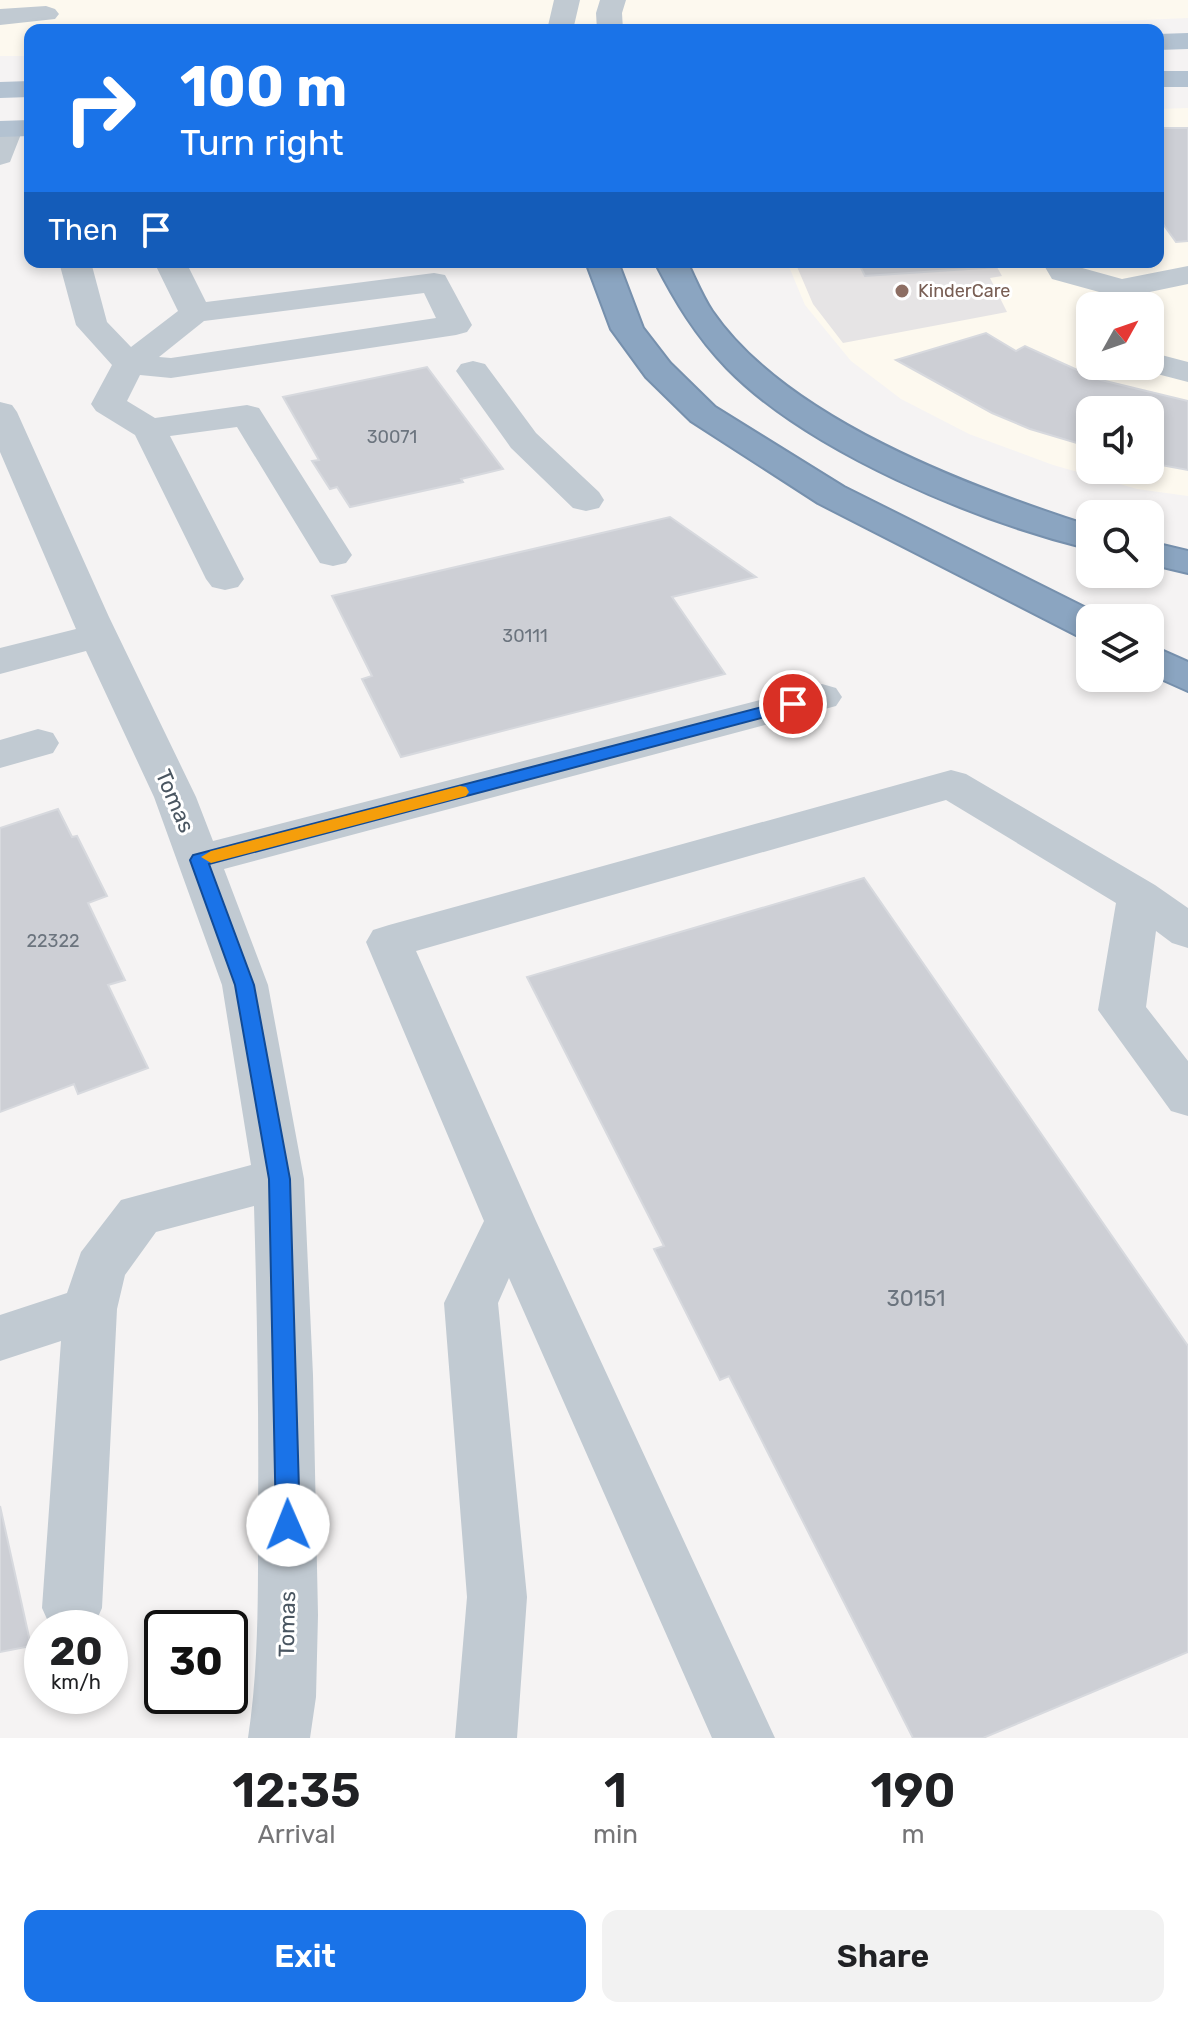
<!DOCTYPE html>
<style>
body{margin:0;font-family:Rubik,sans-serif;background:#f2f2f2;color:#202124;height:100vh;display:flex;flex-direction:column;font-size:30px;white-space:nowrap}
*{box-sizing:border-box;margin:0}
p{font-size:26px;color:#757577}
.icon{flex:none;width:44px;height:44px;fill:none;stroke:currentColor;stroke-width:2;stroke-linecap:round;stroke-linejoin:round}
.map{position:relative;height:1738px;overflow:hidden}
.sheet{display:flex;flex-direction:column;background:#fff;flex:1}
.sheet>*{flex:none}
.hud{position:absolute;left:24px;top:24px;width:1140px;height:244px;border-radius:16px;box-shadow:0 4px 12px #0003;background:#1a73e8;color:#fff;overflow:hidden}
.needle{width:52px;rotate:50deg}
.buttons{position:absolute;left:1076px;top:292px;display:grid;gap:16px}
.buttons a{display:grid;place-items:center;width:88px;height:88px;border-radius:16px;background:#fff;box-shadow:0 4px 12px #0003;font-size:40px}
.speed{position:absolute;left:24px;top:1610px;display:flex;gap:16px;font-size:40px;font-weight:700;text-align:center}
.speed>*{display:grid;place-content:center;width:104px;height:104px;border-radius:50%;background:#fff;box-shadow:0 4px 12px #0003;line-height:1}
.speed small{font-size:20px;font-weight:400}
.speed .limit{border:4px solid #111;border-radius:12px;background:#fff;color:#111}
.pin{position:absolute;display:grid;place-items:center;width:68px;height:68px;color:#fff;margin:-34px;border:4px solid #fff;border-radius:50%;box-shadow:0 2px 8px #0007}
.me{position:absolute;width:88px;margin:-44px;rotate:359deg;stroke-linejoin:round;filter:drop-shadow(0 0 6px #0008)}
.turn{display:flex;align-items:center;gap:28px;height:168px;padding:0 24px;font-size:36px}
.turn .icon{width:104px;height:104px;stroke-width:2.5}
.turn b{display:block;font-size:56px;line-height:68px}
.then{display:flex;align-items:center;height:76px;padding:0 24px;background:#0003;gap:16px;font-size:30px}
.eta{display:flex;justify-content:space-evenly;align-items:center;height:136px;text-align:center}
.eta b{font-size:48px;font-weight:600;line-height:56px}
.action{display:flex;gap:16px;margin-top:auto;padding:16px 24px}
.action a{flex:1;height:92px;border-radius:16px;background:#1a73e8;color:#fff;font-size:32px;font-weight:600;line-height:92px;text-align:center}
.action a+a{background:#f2f2f2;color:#202124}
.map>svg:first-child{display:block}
.commercial{fill:#fdf9ef;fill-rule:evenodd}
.education{fill:#e6e4e5}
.building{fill:#cdcfd5;stroke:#d7d9de;stroke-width:2}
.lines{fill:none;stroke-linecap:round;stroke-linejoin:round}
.highway-casing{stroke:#7690ad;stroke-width:4}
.minor{fill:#c1cad2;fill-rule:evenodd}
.major{fill:#b3c2d1;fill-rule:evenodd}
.highway{fill:#8ba5c1;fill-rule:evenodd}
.route{fill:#1a73e8;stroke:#114b97;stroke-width:2}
.slow{fill:#f59e0b}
.education-dot{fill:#8d6e63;stroke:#fff;stroke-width:3}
.labels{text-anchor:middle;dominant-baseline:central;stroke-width:6;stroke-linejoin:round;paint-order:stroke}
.far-education-label{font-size:18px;fill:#785e54;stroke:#fff;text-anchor:start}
.number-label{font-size:18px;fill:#6b747e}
.street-label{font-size:22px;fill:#4a5661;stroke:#fff}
.near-number-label{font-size:22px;fill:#6b747e}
</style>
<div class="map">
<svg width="1188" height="1738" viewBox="0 0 1188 1738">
<rect width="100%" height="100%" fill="#f5f3f3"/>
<path class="commercial" d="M0,0H1188V18L911,30H30V56H0Z
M1188,108V496L1137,489L1053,465L969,434L901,399L851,361L805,305L787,262H1158V109ZM1090,306H1150V366H1090ZM1090,410H1150V470H1090Z"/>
<path class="education" d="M795,262H994L1002,276L990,278L1007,312L843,343L813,304Z"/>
<path class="building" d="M1158,128H1188V241L1176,242L1158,217Z
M858,262H994L997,267L865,276Z
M986,333L1016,351L1025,346L1097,379L1188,401V470L1150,463V410H1090V447L1030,429L992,413L896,360Z
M427,367L503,469L461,479L463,482L350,507L337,487L330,489L312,461L319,460L283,397Z
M670,517L756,577L672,597L725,674L401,757L362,679L372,676L332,596Z
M58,809L72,837L77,836L107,896L88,903L125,980L108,985L148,1068L78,1094L74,1084L0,1112V828Z
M864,878L1188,1346V1652L983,1738H913L729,1376L720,1380L654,1249L664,1246L527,977Z
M0,1506L31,1646L0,1652Z"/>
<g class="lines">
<defs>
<path id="highway" d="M586,262H618L643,328L670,363L715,407L844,487L1104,617L1090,618V638L1076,635L818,503L691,421L646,377L611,329Z
M655,262H687C695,278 702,296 712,311C786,419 969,487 1090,526V549C976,521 809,452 727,368C696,336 675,301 655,262Z
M1150,542L1188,551V573L1150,564Z
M1150,645L1188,662V691L1150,674Z"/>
</defs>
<use href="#highway" class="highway-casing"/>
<path class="minor" d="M554,0H580L573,30H547Z
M600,0H626L622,13L623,30H597L596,13Z
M46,6L55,9L59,14L55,19L0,25V9Z
M9,121L19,123L23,129L10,162L0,165V123Z
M59,262H91L107,322L131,347L178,311L154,262H186L206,302L434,273L445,275L472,325L467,332L456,335L171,378L140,375L127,401L155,418L247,405L259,408L352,555L346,563L333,566L320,563L237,427L170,436L244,579L238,587L225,590L212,587L206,579L135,435L96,411L91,404L112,365L76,325ZM424,293L436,318L171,358L159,357L204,321Z
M1042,262H1074L1075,266L1122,279L1188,266V284L1121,298L1052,279Z
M1150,352L1188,362V382L1138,369L1136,366H1150Z
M473,361L485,364L536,433L599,492L604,500L599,508L586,511L573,508L511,448L456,371L461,364Z
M0,402L12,405L17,412L109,617L196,797L213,841L822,684L836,688L842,697L836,706L224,869L268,985L304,1179L313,1375L318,1615L316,1697L310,1738H248C259,1665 258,1592 258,1518C259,1414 257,1310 254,1206L156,1232L125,1275L117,1309L102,1608L93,1628H51L42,1608L61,1341L0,1361V1315L67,1293L81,1252L121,1200L251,1165L222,985L154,797L86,651L0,674V648L76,629L0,452Z
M38,729L53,733L59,743L53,753L0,768V740Z
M951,770L966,774L1155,885L1188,908V948L1172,943L1156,931L1146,1007L1188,1061V1116L1171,1111L1098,1010L1116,903L946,800L416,951L536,1221L775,1738H712L509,1278L498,1303L527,1597L517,1738H455L467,1597L444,1303L484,1221L366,942L373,930L389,925Z"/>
<path class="major" d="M1188,33V49L1158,50V34Z
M1158,71H1188V87H1158Z
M30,81V97L0,98V82Z
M30,120V136L0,137V121Z"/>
<use href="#highway" class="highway"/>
</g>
<path class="route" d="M793,699L801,704L799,708L209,864L254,985L290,1179L300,1525L296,1533L288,1536L279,1533L276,1525L269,1179L235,985L190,860L193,855Z"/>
<path class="slow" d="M460,786L466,787L469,792L466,796L211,863L201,857L211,851Z"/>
<circle class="education-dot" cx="902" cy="291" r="8"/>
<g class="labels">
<g class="far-education-label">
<text x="918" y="291">KinderCare</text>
</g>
<g class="number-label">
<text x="392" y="437">30071</text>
<text x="525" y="636">30111</text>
<text x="53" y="941">22322</text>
</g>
<g class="street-label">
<text transform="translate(175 801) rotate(67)">Tomas</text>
<text transform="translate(287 1624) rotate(-89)">Tomas</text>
</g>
<g class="near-number-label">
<text x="916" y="1298">30151</text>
</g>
</g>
</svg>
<div class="buttons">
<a><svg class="needle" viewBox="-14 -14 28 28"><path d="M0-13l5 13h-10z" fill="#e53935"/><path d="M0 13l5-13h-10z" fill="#757577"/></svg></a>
<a><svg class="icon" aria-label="sound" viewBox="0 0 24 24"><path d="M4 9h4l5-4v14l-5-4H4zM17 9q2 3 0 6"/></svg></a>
<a><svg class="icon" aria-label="search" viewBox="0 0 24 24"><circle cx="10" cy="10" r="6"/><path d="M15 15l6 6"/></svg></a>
<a><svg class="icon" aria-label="layers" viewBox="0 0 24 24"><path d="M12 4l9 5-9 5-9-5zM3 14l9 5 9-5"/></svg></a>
</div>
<div class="speed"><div>20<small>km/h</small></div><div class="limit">30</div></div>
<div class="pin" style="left:793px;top:704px;background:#d93025"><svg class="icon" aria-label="arrive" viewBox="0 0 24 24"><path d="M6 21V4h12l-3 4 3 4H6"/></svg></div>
<svg class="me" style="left:288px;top:1525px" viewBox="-20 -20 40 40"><circle r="19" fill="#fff"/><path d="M0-13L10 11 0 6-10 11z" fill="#1a73e8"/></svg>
<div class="hud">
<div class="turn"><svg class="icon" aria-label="right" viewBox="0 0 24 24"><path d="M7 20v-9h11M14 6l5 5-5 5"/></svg><div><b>100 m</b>Turn right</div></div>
<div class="then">Then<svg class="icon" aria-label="arrive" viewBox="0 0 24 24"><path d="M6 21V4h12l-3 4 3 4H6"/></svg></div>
</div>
</div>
<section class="sheet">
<div class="eta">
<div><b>12:35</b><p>Arrival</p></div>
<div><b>1</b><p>min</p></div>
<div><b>190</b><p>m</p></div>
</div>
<div class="action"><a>Exit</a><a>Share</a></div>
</section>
